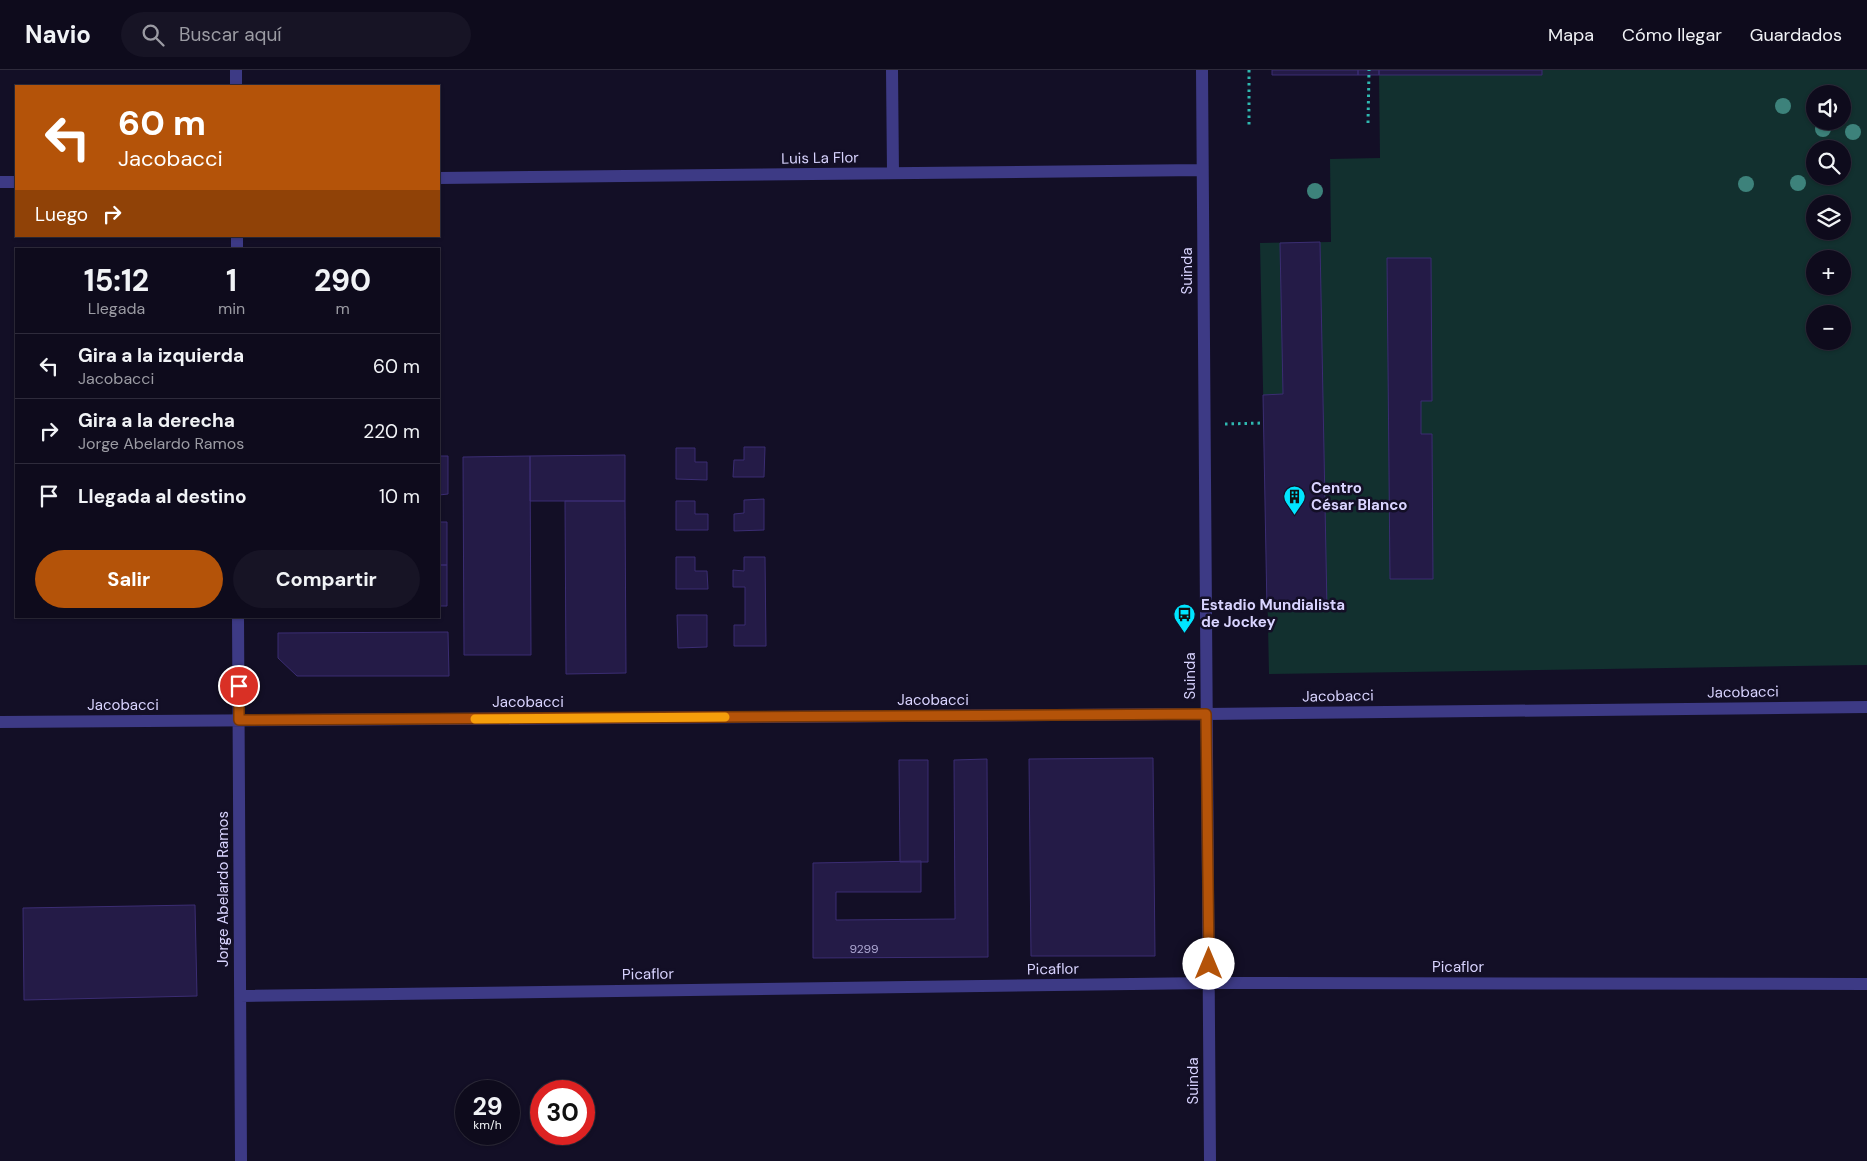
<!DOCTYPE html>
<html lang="es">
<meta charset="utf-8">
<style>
body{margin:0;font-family:"DM Sans",sans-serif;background:#171425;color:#f1f3f6;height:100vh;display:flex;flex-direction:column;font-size:19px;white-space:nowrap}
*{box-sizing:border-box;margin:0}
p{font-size:16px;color:#9b9ba3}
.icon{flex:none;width:28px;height:28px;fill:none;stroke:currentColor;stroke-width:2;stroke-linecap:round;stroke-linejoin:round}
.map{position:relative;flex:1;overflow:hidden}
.details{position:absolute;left:15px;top:178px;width:425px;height:370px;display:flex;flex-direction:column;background:#0e0b1c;border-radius:0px;box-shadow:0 1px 4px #0004,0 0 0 1px #2e2b3b}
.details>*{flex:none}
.top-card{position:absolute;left:15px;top:15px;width:425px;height:152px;border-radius:0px;box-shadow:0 1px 4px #0004,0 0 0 1px #2e2b3b;background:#b45309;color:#fff;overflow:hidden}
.controls{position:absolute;left:1806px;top:15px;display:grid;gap:10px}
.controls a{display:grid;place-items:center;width:45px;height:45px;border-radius:50%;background:#0e0b1c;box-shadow:0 1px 4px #0004,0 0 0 1px #2e2b3b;font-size:25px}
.speed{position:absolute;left:455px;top:1010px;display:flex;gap:10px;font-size:25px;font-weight:700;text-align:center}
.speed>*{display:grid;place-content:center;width:65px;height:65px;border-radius:50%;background:#0e0b1c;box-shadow:0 1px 4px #0004,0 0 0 1px #2e2b3b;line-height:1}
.speed small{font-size:12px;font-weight:400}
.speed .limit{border:8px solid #d22;background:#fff;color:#111}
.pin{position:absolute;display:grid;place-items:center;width:42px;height:42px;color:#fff;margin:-21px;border:2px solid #fff;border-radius:50%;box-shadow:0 1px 5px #0007}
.me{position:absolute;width:55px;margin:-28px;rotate:0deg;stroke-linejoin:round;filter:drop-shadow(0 0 4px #0008)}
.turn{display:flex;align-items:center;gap:18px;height:105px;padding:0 20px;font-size:22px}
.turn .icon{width:65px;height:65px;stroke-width:2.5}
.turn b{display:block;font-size:35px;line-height:42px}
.then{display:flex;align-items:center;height:48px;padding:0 20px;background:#0003;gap:10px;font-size:19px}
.eta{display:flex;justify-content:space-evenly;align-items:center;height:85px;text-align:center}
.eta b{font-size:30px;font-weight:700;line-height:35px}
.button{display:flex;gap:10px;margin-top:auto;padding:10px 20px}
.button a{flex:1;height:58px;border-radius:30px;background:#b45309;color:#fff;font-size:20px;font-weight:700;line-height:58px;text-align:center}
.button a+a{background:#171425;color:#f1f3f6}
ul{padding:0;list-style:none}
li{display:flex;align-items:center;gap:15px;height:65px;padding:0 20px;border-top:1px solid #2e2b3b}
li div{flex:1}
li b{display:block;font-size:19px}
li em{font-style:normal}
header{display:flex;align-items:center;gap:30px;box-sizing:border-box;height:70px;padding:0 25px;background:#0e0b1c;border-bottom:1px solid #2e2b3b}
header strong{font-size:24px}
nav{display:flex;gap:28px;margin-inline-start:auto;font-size:18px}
.search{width:350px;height:45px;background:#171425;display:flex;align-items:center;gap:12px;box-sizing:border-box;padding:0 18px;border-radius:28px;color:#9b9ba3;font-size:19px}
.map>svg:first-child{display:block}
.green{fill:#12302f;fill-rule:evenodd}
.building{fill:#241b47;stroke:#3b2d73}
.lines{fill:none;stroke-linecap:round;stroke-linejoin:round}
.path{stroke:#2fb8b0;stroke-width:3;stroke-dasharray:2.5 4;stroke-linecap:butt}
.minor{stroke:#3d3a85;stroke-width:12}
.tree{fill:#3d827b}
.route-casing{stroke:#753606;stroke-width:12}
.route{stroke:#b45309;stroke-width:9}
.slow{stroke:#f59e0b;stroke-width:9}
.labels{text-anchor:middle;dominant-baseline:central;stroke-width:5;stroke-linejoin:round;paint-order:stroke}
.number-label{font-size:12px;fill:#aca6d1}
.street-label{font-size:15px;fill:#d9d4ff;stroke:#130f26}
.poi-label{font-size:15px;font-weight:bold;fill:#d9d4ff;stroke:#130f26;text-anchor:start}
</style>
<header>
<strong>Navio</strong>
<div class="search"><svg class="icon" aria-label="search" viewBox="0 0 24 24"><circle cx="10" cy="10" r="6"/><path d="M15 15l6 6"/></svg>Buscar aquí</div>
<nav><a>Mapa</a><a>Cómo llegar</a><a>Guardados</a></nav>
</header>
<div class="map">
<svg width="1867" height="1091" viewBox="0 0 1867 1091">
<rect width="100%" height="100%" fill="#130f26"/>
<path class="green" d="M1542,0H1867V595L1269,604L1260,173L1331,172L1330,89L1380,88L1379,5H1542ZM1815,24H1842V51H1815ZM1815,79H1842V106H1815ZM1815,134H1842V161H1815ZM1815,189H1842V216H1815ZM1815,244H1842V271H1815Z"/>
<path class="building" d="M1272,0H1358V5H1272Z
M1358,0H1379V5H1358Z
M1379,0H1542V5H1379Z
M1320,172L1327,539L1267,540L1263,325L1283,324L1280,173Z
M1387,188H1431L1432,331H1421V364H1432L1433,509H1390Z
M744,377H765L764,407H733L734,390H744Z
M676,378H695V392H707V410L676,409Z
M625,385V431H530V386Z
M439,386H448V424L439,425Z
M530,386L531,585H464L463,387Z
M764,429V460L734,461V444L744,443V430Z
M565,431H625L626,603L566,604Z
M676,431H695V444H708V460H676Z
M439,452H447V495H439Z
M676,487H695V501H707L708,519H676Z
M744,487H765L766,576H734V555H745V517H733V500L744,501Z
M439,495H447V536H439Z
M677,545H707V577L678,578Z
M448,562L449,606H297L278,588V563Z
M1153,688L1155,886H1031L1029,689Z
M987,689L988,887L813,888V793L921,791V822H836V850L955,849L954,690Z
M899,690H928V792H900Z
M195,835L197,926L24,930L23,838Z"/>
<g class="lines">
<path class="path" d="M1249,0V55
M1368,53L1369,0
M1225,354L1264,353"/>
<path class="minor" d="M236,0V16
M892,0L893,103
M1202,0L1210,1091
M439,108L1202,100
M0,112H16
M237,166V179
M238,546L241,1091
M0,652L1206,644L1867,637
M240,926L1209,913L1866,914"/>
</g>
<g class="tree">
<circle cx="1783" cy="36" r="8"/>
<circle cx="1823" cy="59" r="8"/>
<circle cx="1853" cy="62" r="8"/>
<circle cx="1798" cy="113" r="8"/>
<circle cx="1746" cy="114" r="8"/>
<circle cx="1315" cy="121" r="8"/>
</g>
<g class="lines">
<defs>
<path id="route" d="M239,616V650L1206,644L1209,894"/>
</defs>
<use href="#route" class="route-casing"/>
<use href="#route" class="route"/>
<path class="slow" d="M475,649L725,647"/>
</g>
<defs>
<symbol id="building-pin" viewBox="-11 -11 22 30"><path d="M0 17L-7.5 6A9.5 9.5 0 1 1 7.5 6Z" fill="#00e5ff" stroke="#130f26"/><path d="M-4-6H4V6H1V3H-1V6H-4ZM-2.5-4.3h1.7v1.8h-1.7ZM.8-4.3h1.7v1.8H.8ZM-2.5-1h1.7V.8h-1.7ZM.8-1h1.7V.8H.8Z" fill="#111"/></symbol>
<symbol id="bus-pin" viewBox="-11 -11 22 30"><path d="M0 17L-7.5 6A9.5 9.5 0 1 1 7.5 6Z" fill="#00e5ff" stroke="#130f26"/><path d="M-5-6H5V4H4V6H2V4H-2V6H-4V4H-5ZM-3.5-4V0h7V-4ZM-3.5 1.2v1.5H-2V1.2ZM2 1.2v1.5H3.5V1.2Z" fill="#111"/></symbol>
</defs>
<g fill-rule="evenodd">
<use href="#building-pin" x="1282" y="414" width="25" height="34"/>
<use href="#bus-pin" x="1172" y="532" width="25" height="34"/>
</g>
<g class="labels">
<g class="number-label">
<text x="864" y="879">9299</text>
</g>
<g class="street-label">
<text transform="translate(820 88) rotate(-1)">Luis La Flor</text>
<text transform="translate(1187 201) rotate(-90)">Suinda</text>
<text transform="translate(1190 606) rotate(-90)">Suinda</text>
<text transform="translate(1743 622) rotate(-1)">Jacobacci</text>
<text transform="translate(1338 626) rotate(-1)">Jacobacci</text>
<text x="933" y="630">Jacobacci</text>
<text x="528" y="632">Jacobacci</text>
<text x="123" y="635">Jacobacci</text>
<text transform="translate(223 819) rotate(-90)">Jorge Abelardo Ramos</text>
<text x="1458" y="897">Picaflor</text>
<text transform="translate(1053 899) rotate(-1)">Picaflor</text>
<text transform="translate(648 904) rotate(-1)">Picaflor</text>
<text transform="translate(1193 1011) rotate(-90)">Suinda</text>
</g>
<g class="poi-label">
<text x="1311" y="418">Centro<tspan x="1311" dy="17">César Blanco</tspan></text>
<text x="1201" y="535">Estadio Mundialista<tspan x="1201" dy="17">de Jockey</tspan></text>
</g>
</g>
</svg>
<div class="controls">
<a><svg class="icon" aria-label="sound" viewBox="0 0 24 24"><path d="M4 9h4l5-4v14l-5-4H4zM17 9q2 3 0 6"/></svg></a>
<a><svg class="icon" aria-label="search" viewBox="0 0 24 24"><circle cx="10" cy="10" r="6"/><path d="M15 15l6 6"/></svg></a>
<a><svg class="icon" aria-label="layers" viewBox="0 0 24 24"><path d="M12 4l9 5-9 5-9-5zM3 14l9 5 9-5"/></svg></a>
<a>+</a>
<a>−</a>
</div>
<div class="speed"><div>29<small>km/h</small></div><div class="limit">30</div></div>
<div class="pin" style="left:239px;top:616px;background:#d93025"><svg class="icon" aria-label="arrive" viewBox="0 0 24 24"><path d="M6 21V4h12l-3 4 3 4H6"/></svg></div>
<svg class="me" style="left:1209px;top:894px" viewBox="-20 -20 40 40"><circle r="19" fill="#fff"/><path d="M0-13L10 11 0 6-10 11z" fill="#b45309"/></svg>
<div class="top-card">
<div class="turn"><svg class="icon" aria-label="left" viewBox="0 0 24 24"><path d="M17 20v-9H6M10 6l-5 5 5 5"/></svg><div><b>60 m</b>Jacobacci</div></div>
<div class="then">Luego<svg class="icon" aria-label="right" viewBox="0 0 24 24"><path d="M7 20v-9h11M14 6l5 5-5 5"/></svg></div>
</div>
<section class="details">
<div class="eta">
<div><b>15:12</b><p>Llegada</p></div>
<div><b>1</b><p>min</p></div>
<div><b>290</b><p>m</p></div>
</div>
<ul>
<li><svg class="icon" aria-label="left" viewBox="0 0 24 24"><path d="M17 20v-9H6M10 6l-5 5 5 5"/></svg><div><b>Gira a la izquierda</b><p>Jacobacci</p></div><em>60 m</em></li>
<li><svg class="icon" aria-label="right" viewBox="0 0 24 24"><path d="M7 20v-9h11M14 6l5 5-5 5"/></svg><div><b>Gira a la derecha</b><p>Jorge Abelardo Ramos</p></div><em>220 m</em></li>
<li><svg class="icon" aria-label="arrive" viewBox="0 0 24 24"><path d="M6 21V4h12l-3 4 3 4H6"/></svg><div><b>Llegada al destino</b></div><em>10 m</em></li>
</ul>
<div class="button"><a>Salir</a><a>Compartir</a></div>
</section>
</div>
